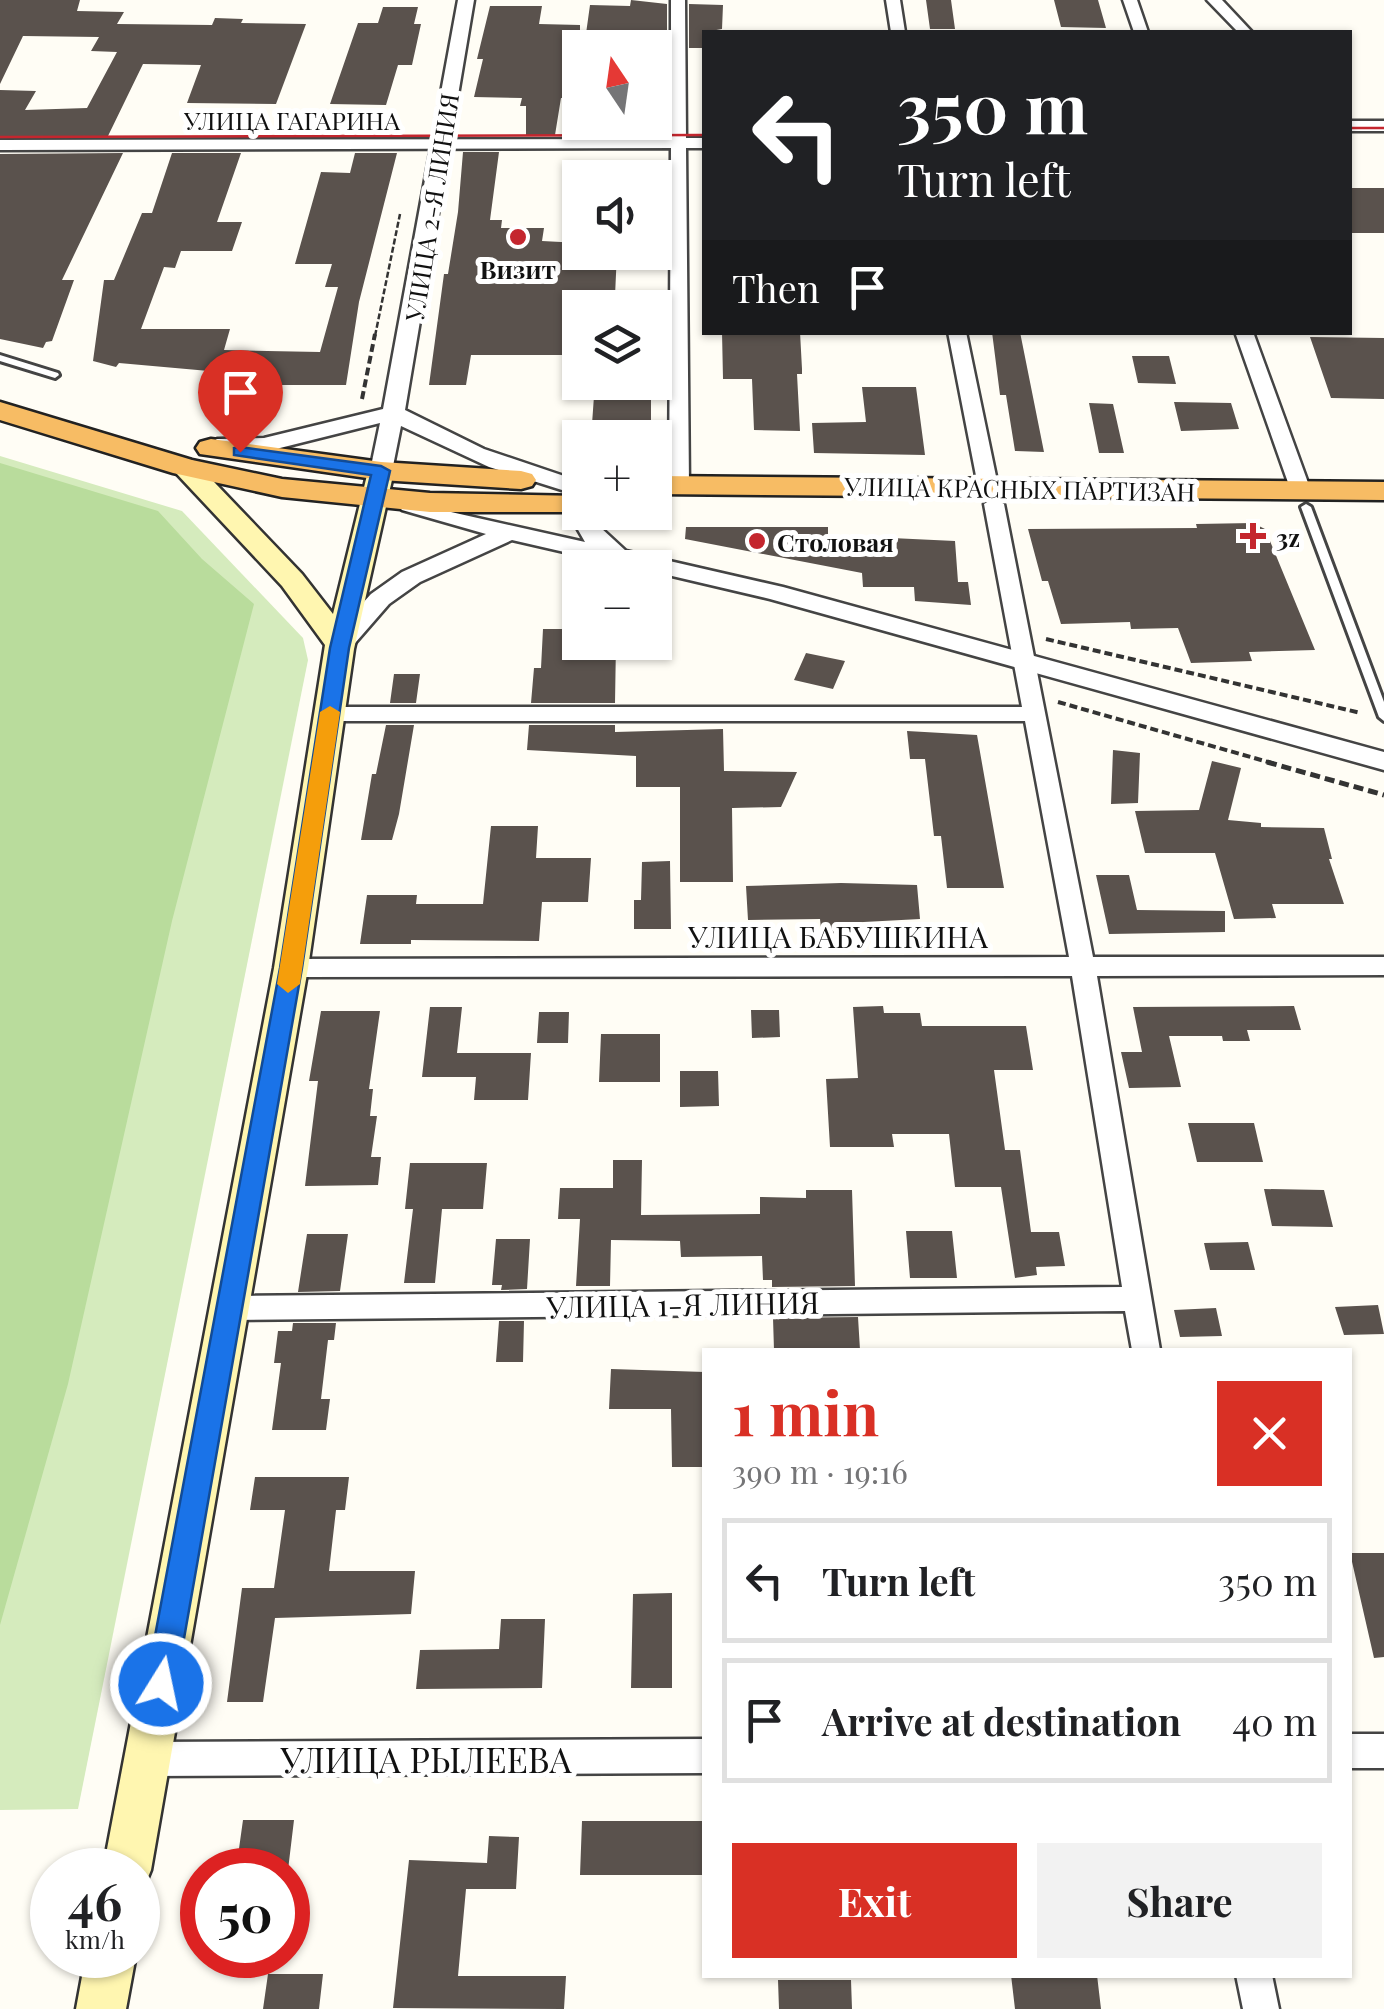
<!DOCTYPE html>
<meta charset="utf-8">
<style>
body{margin:0;font-family:"Playfair Display",serif;background:#f2f2f2;color:#202124;height:100vh;display:flex;flex-direction:column;font-size:38px;white-space:nowrap}
*{box-sizing:border-box;margin:0}
p{font-size:32px;color:#757577}
.icon{flex:none;width:55px;height:55px;fill:none;stroke:currentColor;stroke-width:2;stroke-linecap:round;stroke-linejoin:round}
.map{position:relative;flex:1;overflow:hidden}
.side{position:absolute;left:702px;top:1348px;width:650px;height:630px;display:flex;flex-direction:column;background:#fff;border-radius:0px;box-shadow:0 2px 8px #0004}
.side>*{flex:none}
.banner{position:absolute;left:702px;top:30px;width:650px;height:305px;border-radius:0px;box-shadow:0 2px 8px #0004;background:#202124;color:#fff;overflow:hidden}
.needle{width:65px;rotate:347deg}
.fabs{position:absolute;left:562px;top:30px;display:grid;gap:20px}
.fabs a{display:grid;place-items:center;width:110px;height:110px;border-radius:0px;background:#fff;box-shadow:0 2px 8px #0004;font-size:50px}
.speed{position:absolute;left:30px;top:1848px;display:flex;gap:20px;font-size:50px;font-weight:700;text-align:center}
.speed>*{display:grid;place-content:center;width:130px;height:130px;border-radius:50%;background:#fff;box-shadow:0 2px 8px #0004;line-height:1}
.speed small{font-size:25px;font-weight:400}
.speed .limit{border:15px solid #d22;background:#fff;color:#111}
.pin{position:absolute;display:grid;place-items:center;width:85px;height:85px;color:#fff;margin:-102px -42px;border-radius:50% 50% 50% 0;rotate:-45deg;box-shadow:0 0 10px #0007}
.pin .icon{rotate:45deg}
.me{position:absolute;width:110px;margin:-55px;rotate:10deg;stroke-linejoin:round;filter:drop-shadow(0 0 8px #0008)}
.turn{display:flex;align-items:center;gap:35px;height:210px;padding:0 30px;font-size:45px}
.turn .icon{width:130px;height:130px;stroke-width:2.5}
.turn b{display:block;font-size:70px;line-height:85px}
.then{display:flex;align-items:center;height:95px;padding:0 30px;background:#0003;gap:20px;font-size:38px}
.round{display:grid;place-items:center;flex:none;width:105px;height:105px;border-radius:0px;background:#f2f2f2}
.summary{display:flex;align-items:center;justify-content:space-between;height:170px;padding:0 30px}
h1{font-size:60px;font-weight:700;line-height:75px;color:#d93025}
.action{display:flex;gap:20px;margin-top:auto;padding:20px 30px}
.action a{flex:1;height:115px;border-radius:0px;background:#d93025;color:#fff;font-size:40px;font-weight:700;line-height:115px;text-align:center}
.action a+a{background:#f2f2f2;color:#202124}
ul{padding:0;list-style:none}
li{display:flex;align-items:center;gap:30px;height:125px;margin:0 20px 15px;padding:0 10px;border:5px solid #e0e0e0;border-radius:0px}
li div{flex:1}
li b{display:block;font-size:38px}
li em{font-style:normal}
.map>svg:first-child{display:block}
.green{fill:#d5ebbd}
.forest{fill:#b9dc9c}
.building{fill:#5a524d}
.lines{fill:none;stroke-linecap:round;stroke-linejoin:round}
.service-casing{stroke:#444;stroke-width:6}
.minor-casing{stroke:#444;stroke-width:5}
.tertiary-casing{stroke:#444;stroke-width:5}
.secondary-casing{stroke:#333;stroke-width:5}
.trunk-casing{stroke:#222;stroke-width:5}
.path-far2{stroke:#333;stroke-width:2.5;stroke-dasharray:6 2.5;stroke-linecap:butt}
.path-far1{stroke:#333;stroke-width:4;stroke-dasharray:8 4;stroke-linecap:butt}
.path{stroke:#333;stroke-width:5;stroke-dasharray:10 5;stroke-linecap:butt}
.service{fill:#fff;fill-rule:evenodd}
.minor{fill:#fff;fill-rule:evenodd}
.tertiary{fill:#fff;fill-rule:evenodd}
.secondary{fill:#fff6b0;fill-rule:evenodd}
.trunk{fill:#f7bc64;fill-rule:evenodd}
.tram{stroke:#c4262e;stroke-width:2.5}
.route{fill:#1a73e8;stroke:#114b97;stroke-width:2.5}
.slow{fill:#f59e0b}
.poi-dot{fill:#c4262e;stroke:#fff;stroke-width:4}
.labels{text-anchor:middle;dominant-baseline:central;stroke-width:10;stroke-linejoin:round;paint-order:stroke}
.far-street-label{font-size:25px;fill:#111;stroke:#fff}
.far-poi-label{font-size:25px;font-weight:bold;fill:#111;stroke:#fff;text-anchor:start}
.street-label{font-size:30px;fill:#111;stroke:#fff}
.near-street-label{font-size:35px;fill:#111;stroke:#fff}
</style>
<div class="map">
<svg width="1384" height="2009" viewBox="0 0 1384 2009">
<rect width="100%" height="100%" fill="#fffdf5"/>
<path class="green" d="M0,456L182,511L303,638L308,660L78,1809L0,1810Z"/>
<path class="forest" d="M0,463L158,511L202,559L254,604L172,921L68,1384L0,1625Z"/>
<path class="building" d="M0,0H80L77,11L124,12L117,24L212,25L215,18L243,19L241,23L306,24L276,104L187,103L201,65L143,64L108,136H0V90L36,91L25,110L87,108L117,52L91,51L99,37L23,36L0,84Z
M631,0L667,4V48H584L590,5L630,6Z
M926,0H951L955,29H930Z
M1054,0H1098L1106,28L1061,27Z
M689,4L723,5L722,29L705,32V48H689Z
M490,6H542L539,24L580,25V78H572L569,98H561L555,135H526V106H520L522,98L474,97L483,59H477Z
M383,7H418L414,24H421L412,65H398L386,105L330,104L358,23H378Z
M463,152H499L490,220H502L501,228H544L542,241L580,243V252H617L615,296H580V355H471L466,385H429L444,274H448L458,212Z
M123,153L62,280H74L52,341L46,342L43,348L0,339V154Z
M172,153H241L217,222H242L232,251H181L175,268L164,267L141,329H230L224,350L320,352L338,287H325L332,264H295L321,172L350,173L355,153H397L359,302L346,385H263L260,396H213L220,372L119,363L116,367L93,361L104,280H114L142,213H152Z
M1350,188H1384V233H1350Z
M722,332H800L802,369V374H797L800,431L754,430L752,379H723Z
M992,332H1020L1044,452L1015,451L1006,395H1000Z
M1310,337L1384,338V399L1331,398Z
M1132,356H1169L1176,384L1138,383Z
M595,382H651V438H591Z
M862,387H916L925,455L814,453L812,423L866,422Z
M1174,402L1231,403L1239,429L1181,431Z
M1089,403L1113,404L1124,453H1099Z
M1253,523L1265,529L1315,650L1249,652L1252,661L1191,663L1178,628L1131,629L1130,622L1061,624L1048,581H1042L1028,529L1197,528L1196,524Z
M686,527H828V535L955,541L958,582H968L971,605L915,601L914,587H863L862,573L685,539Z
M543,629H580V642H616L615,703H531L534,668H541Z
M806,653L845,661L833,689L794,680Z
M394,674H420L416,703H390Z
M386,725H414L399,814L392,840H361L372,774H376Z
M529,725H615V732L723,729L724,771L797,772L781,807L732,808L733,882H680V787H636V756L527,750Z
M907,731L977,735L1004,888H947L941,836H934L925,759H910Z
M1113,750L1140,753L1138,803L1111,804Z
M1212,761L1241,768L1228,820L1261,823V827L1324,828L1332,859H1329L1344,904H1272L1276,918L1234,919L1215,853H1145L1135,811L1199,810Z
M491,826H538L536,858H591L588,902H542L539,941L411,940V944H360L367,895H417L416,904H483Z
M670,861L671,929H634V900H641L642,862Z
M1096,875H1129L1137,910L1225,911V932L1109,934Z
M841,883L917,885L920,919L845,923L847,938L822,939L820,919L748,920L746,886Z
M883,1006L884,1013H920L922,1026H1026L1033,1070H994L1005,1150H1020L1031,1232H1059L1065,1266L1036,1267L1037,1275L1015,1278L1001,1187H955L949,1134H892L894,1147H830L826,1079L858,1078L853,1007Z
M1294,1006L1301,1030H1247L1250,1041H1223L1222,1036H1169L1181,1087L1129,1088L1121,1052H1142L1133,1007Z
M430,1007H462L457,1053H531L528,1100H474L476,1077H422Z
M751,1010H779L780,1037L752,1038Z
M321,1011H380L369,1089H373L370,1116H377L371,1157H381L378,1185L305,1186L318,1081H309Z
M539,1012H569L568,1043H537Z
M601,1034H660V1082H599Z
M680,1071H718L719,1106L680,1107Z
M1188,1123H1254L1263,1162H1197Z
M613,1160H642L641,1215L760,1214V1197L806,1198V1190H852L855,1286L772,1287V1280H763L762,1256L681,1257L680,1241L611,1240L610,1286H576L580,1219H558L560,1188H613Z
M410,1163H487L483,1209H442L435,1283H404L413,1209H405Z
M1264,1189L1324,1190L1333,1227L1272,1226Z
M906,1231H952L957,1278H910Z
M307,1234H348L340,1291L298,1292Z
M496,1239H530L527,1289L501,1290L502,1285H492Z
M1248,1242L1255,1270H1210L1204,1243Z
M1378,1305L1384,1334L1344,1335L1335,1307Z
M1216,1308L1222,1336L1180,1337L1174,1310Z
M858,1317L860,1350H774L773,1318Z
M499,1321H524L523,1362H496Z
M293,1323H336L334,1340H328L321,1399H330L326,1430H272L281,1363H274L278,1331H292Z
M611,1369L705,1372V1467H672L671,1409H609Z
M255,1477H349L345,1510H336L329,1571H415L411,1614L275,1618L263,1702H227L242,1588H274L285,1510H250Z
M1350,1553H1384V1657L1374,1658Z
M672,1593V1688H631L633,1594Z
M501,1619H545L542,1688L416,1689L420,1650L499,1649Z
M243,1820H294L288,1870H236Z
M582,1821H705V1875H580Z
M489,1836L519,1837L516,1889H466L458,1976H566L564,2009L393,2008L409,1860L487,1863Z
M268,1974H323L319,2009H263Z
M1011,1975H1097L1101,2009H1015Z
M778,1980H851L852,2009H779Z"/>
<g class="lines">
<defs>
<path id="service" d="M0,355L58,373L59,375L55,378L0,361Z
M1306,504L1311,507L1384,702V721L1379,717L1301,507Z"/>
<path id="minor" d="M671,0H685L686,138H705V148H686L689,486L679,492L669,486L671,148L0,150V140L671,139Z
M886,0H900L905,32H891Z
M1123,0H1137L1148,32H1134Z
M1207,0H1222L1252,32H1238Z
M1350,121H1384V131H1350Z
M948,332H966L998,486L995,490L988,492L978,486Z
M1235,332H1253L1311,491L1308,495H1294L1291,491Z
M994,498L1004,504L1093,957H1384V975L1097,976L1160,1350H1132L1125,1311L229,1320L219,1317L215,1308L219,1299L229,1296L1122,1287L1072,976L291,977L282,974L279,968L282,962L291,959L1069,957L1025,721H330L319,714L330,707H1022L984,504Z
M1350,1734H1384V1768H1350Z
M705,1739V1773L148,1776L136,1771L131,1759L136,1747L148,1742Z
M1236,1975H1272L1279,2009H1243Z"/>
<path id="tertiary" d="M458,0H474L405,410L484,449L570,478L573,483L562,490L489,467L401,426L392,471L389,476H373L370,471L380,423L264,452L209,451L206,446L217,439L264,438L383,409Z
M410,498L451,512L585,542L577,528L582,512H606L601,528L626,551L783,587L1384,752V770L770,599L655,572V568H634L512,540L420,582L389,604L349,650H331L327,644L331,638L371,594L402,572L486,534L402,510L398,505Z"/>
<path id="secondary" d="M185,459L194,461L302,574L333,614L368,471L381,463L394,471L354,649L308,968L151,1870L144,1887L138,1890V1870H103L274,968L325,645L282,586L176,473L172,467Z
M86,1955H136L126,2009H76Z"/>
<path id="trunk" d="M0,402L192,460L282,479L430,493L580,496V512H587H430L282,497L173,473L0,420Z
M211,439L381,462L521,471L532,474L536,480L532,486L521,489L381,480L200,454L196,448L200,442Z
M655,476L1384,482V500L655,494Z"/>
</defs>
<use href="#service" class="service-casing"/>
<use href="#minor" class="minor-casing"/>
<use href="#tertiary" class="tertiary-casing"/>
<use href="#secondary" class="secondary-casing"/>
<use href="#trunk" class="trunk-casing"/>
<path class="path-far2" d="M375,336L400,214"/>
<path class="path-far1" d="M362,399L375,334
M1046,639L1361,713
M1058,702L1275,764"/>
<path class="path" d="M1267,762L1384,795"/>
<use href="#service" class="service"/>
<use href="#minor" class="minor"/>
<use href="#tertiary" class="tertiary"/>
<use href="#secondary" class="secondary"/>
<use href="#trunk" class="trunk"/>
<path class="tram" d="M1350,128H1384
M0,137L705,135"/>
</g>
<path class="route" d="M240,447L381,466L390,471L349,648L302,968L176,1684L172,1695L161,1699L151,1695L146,1684L280,968L330,648L371,475L234,455V448Z"/>
<path class="slow" d="M330,706L340,712L300,984L288,993L277,984L320,712Z"/>
<g class="poi-dot">
<circle cx="518" cy="237" r="10"/>
<path d="M1248 521h10v10h10v10h-10v10h-10v-10h-10v-10h10z"/>
<circle cx="757" cy="541" r="10"/>
</g>
<g class="labels">
<g class="far-street-label">
<text x="292" y="119">УЛИЦА ГАГАРИНА</text>
<text transform="translate(431 207) rotate(-81)">УЛИЦА 2-Я ЛИНИЯ</text>
<text transform="translate(1020 488) rotate(1)">УЛИЦА КРАСНЫХ ПАРТИЗАН</text>
</g>
<g class="far-poi-label">
<text x="518" y="268" text-anchor="middle">Визит</text>
<text x="1276" y="536">3z</text>
<text x="777" y="541">Столовая</text>
</g>
<g class="street-label">
<text x="838" y="936">УЛИЦА БАБУШКИНА</text>
<text transform="translate(683 1304) rotate(-1)">УЛИЦА 1-Я ЛИНИЯ</text>
</g>
<g class="near-street-label">
<text x="426" y="1758">УЛИЦА РЫЛЕЕВА</text>
</g>
</g>
</svg>
<div class="fabs">
<a><svg class="needle" viewBox="-14 -14 28 28"><path d="M0-13l5 13h-10z" fill="#e53935"/><path d="M0 13l5-13h-10z" fill="#757577"/></svg></a>
<a><svg class="icon" aria-label="sound" viewBox="0 0 24 24"><path d="M4 9h4l5-4v14l-5-4H4zM17 9q2 3 0 6"/></svg></a>
<a><svg class="icon" aria-label="layers" viewBox="0 0 24 24"><path d="M12 4l9 5-9 5-9-5zM3 14l9 5 9-5"/></svg></a>
<a>+</a>
<a>−</a>
</div>
<div class="speed"><div>46<small>km/h</small></div><div class="limit">50</div></div>
<div class="pin" style="left:240px;top:452px;background:#d93025"><svg class="icon" aria-label="arrive" viewBox="0 0 24 24"><path d="M6 21V4h12l-3 4 3 4H6"/></svg></div>
<svg class="me" style="left:161px;top:1684px" viewBox="-20 -20 40 40"><circle r="17" fill="#1a73e8" stroke="#fff" stroke-width="3"/><path d="M0-11L8 9 0 5-8 9z" fill="#fff"/></svg>
<div class="banner">
<div class="turn"><svg class="icon" aria-label="left" viewBox="0 0 24 24"><path d="M17 20v-9H6M10 6l-5 5 5 5"/></svg><div><b>350 m</b>Turn left</div></div>
<div class="then">Then<svg class="icon" aria-label="arrive" viewBox="0 0 24 24"><path d="M6 21V4h12l-3 4 3 4H6"/></svg></div>
</div>
<section class="side">
<div class="summary"><div><h1>1 min</h1><p>390 m · 19:16</p></div><a class="round" style="background:#d93025;color:#fff"><svg class="icon" aria-label="close" viewBox="0 0 24 24"><path d="M6 6l12 12M18 6L6 18"/></svg></a></div>
<ul>
<li><svg class="icon" aria-label="left" viewBox="0 0 24 24"><path d="M17 20v-9H6M10 6l-5 5 5 5"/></svg><div><b>Turn left</b></div><em>350 m</em></li>
<li><svg class="icon" aria-label="arrive" viewBox="0 0 24 24"><path d="M6 21V4h12l-3 4 3 4H6"/></svg><div><b>Arrive at destination</b></div><em>40 m</em></li>
</ul>
<div class="action"><a>Exit</a><a>Share</a></div>
</section>
</div>
